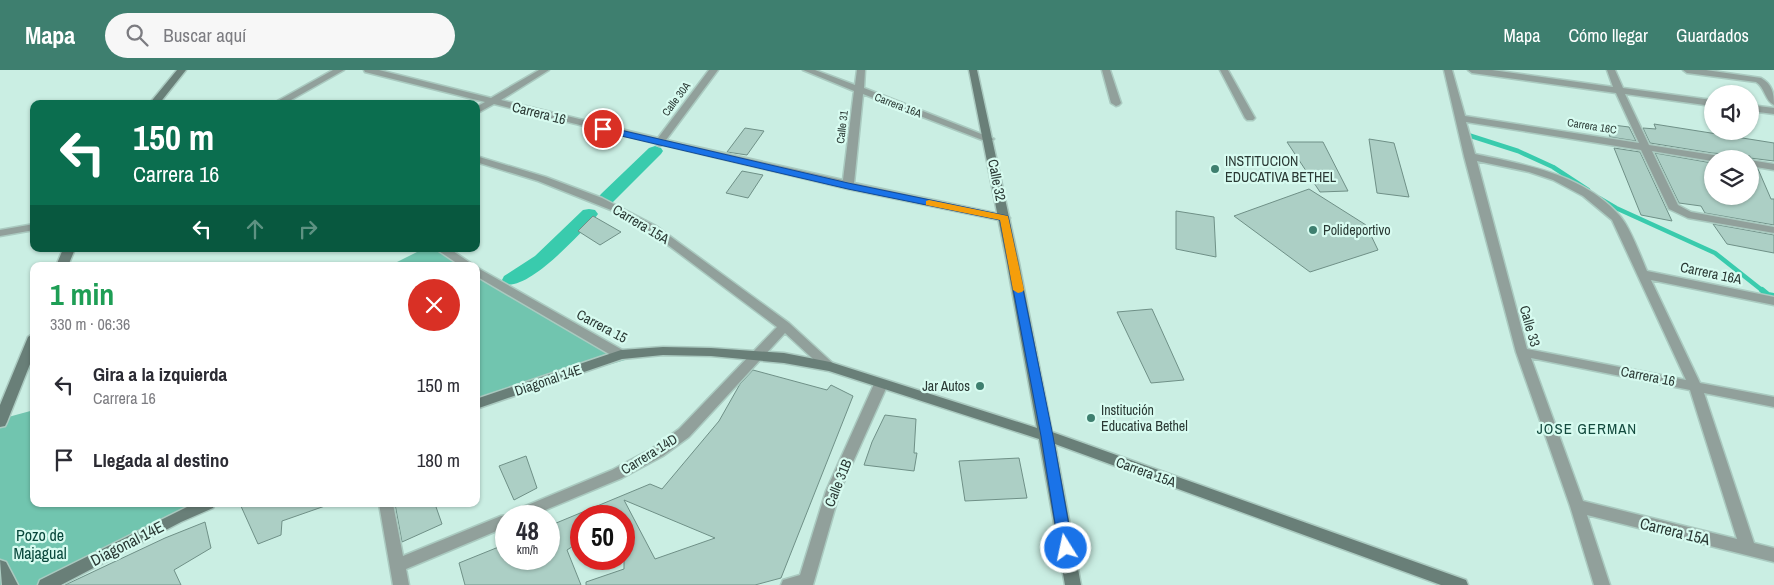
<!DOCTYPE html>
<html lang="es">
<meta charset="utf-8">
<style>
body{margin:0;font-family:"Archivo Narrow",sans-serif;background:#f7f7f7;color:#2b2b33;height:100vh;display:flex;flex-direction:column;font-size:19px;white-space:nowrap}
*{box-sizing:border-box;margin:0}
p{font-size:16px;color:#7c7c81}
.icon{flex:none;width:28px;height:28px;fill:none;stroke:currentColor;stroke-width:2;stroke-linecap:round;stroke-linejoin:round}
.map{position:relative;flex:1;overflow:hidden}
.panel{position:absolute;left:30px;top:192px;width:450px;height:245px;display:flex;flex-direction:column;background:#fff;border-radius:10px;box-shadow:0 1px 4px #0004}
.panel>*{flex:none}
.hud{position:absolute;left:30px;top:30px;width:450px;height:152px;border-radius:10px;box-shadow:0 1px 4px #0004;background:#0b6e4f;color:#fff;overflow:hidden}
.controls{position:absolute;left:1704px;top:15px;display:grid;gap:10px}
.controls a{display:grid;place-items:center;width:55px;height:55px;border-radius:50%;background:#fff;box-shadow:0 1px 4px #0004;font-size:25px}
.speed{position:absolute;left:495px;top:435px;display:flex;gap:10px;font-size:25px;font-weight:700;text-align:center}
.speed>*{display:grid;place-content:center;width:65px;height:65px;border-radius:50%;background:#fff;box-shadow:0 1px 4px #0004;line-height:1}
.speed small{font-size:12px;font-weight:400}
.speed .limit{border:8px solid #d22;background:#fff;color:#111}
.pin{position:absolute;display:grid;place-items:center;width:42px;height:42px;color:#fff;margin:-21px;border:2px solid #fff;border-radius:50%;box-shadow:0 1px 5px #0007}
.me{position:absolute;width:55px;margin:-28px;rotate:350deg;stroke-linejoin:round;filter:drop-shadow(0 0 4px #0008)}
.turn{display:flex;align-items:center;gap:18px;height:105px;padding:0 20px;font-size:22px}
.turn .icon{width:65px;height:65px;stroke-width:2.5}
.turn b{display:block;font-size:35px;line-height:42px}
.lanes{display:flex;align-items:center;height:48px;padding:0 20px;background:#0003;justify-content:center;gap:25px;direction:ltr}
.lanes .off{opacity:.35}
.round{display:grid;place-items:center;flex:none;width:52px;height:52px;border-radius:26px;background:#f7f7f7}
.head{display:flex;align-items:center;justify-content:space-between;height:85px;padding:0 20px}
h1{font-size:30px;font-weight:800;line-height:38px;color:#1e9e55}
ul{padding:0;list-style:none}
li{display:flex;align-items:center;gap:15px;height:75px;padding:0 20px}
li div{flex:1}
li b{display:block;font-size:19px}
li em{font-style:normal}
header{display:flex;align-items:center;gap:30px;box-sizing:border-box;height:70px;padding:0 25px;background:#3e7f6f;color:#fff}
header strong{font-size:24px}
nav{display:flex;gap:28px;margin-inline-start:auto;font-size:18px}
.search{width:350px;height:45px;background:#f7f7f7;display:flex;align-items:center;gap:12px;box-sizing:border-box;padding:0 18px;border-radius:28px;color:#7c7c81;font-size:19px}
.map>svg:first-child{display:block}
.green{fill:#71c5af}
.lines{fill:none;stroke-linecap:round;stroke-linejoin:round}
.stream-far1{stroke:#39cbad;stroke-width:4.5}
.stream{stroke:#39cbad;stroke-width:6}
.canal{fill:#39cbad;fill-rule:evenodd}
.building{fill:#accfc5;stroke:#6f9087;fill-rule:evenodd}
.street-casing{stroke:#aacac0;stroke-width:3}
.secondary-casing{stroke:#aacac0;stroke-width:3}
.street{fill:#91a09b;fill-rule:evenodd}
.secondary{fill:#697f78;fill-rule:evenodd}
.route{fill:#1a73e8;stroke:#114b97}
.slow{fill:#f59e0b}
.poi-dot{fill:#3e7f6f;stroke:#d7fbf0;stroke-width:2}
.labels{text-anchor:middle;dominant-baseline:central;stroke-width:4.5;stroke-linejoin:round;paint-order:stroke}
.far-street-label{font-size:11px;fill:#2a3934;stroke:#d7fbf0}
.street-label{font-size:14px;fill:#2a3934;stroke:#d7fbf0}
.poi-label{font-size:14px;fill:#2a3934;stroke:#d7fbf0;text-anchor:start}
.neighbourhood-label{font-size:15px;letter-spacing:1px;fill:#144b3f;stroke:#d7fbf0}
.near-street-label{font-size:16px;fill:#2a3934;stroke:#d7fbf0}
.near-park-label{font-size:16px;fill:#08473b;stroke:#d7fbf0}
</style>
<header>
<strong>Mapa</strong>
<div class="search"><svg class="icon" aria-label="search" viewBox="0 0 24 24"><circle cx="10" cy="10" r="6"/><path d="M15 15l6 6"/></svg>Buscar aquí</div>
<nav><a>Mapa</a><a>Cómo llegar</a><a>Guardados</a></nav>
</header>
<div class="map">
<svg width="1774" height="515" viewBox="0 0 1774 515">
<rect width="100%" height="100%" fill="#caeee3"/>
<path class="green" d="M423,179H442L469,196H389Z
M476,201L495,213L625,290L476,334Z
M34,340V434H208L176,448L46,515H0V352L1,349Z"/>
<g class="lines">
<path class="stream-far1" d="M1468,65L1518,81L1553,97L1588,120
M1599,128L1616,138L1715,183L1763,221"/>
<path class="stream" d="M1762,220L1768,225L1774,226"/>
<path class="canal" d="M655,76L661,78L663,81L661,84L613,132L607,133L601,132L598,128L601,124L649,78Z
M589,139L595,140L598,144L595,148C578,165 529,221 504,214L502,210L504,206L535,186L583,140Z"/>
</g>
<path class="building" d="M1605,54L1629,57L1636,71L1610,67Z
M1654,54L1774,73V91L1750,88V86L1712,83L1650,73L1643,58L1656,59Z
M745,58L764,61L747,85L727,82Z
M1369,69L1394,73L1409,127L1377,123Z
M1287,72H1323L1348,121L1320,122Z
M1614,78L1640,82L1672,151L1641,145Z
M1655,83L1712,93V126H1750V98L1758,99L1771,129H1774V155L1705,143L1701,136L1679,133Z
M742,101L763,105L748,128L726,123Z
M1309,119L1366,155L1378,180L1310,202L1234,146Z
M1176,141L1214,147L1216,187L1176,179Z
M593,146L621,162L600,175L578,161Z
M1713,154L1774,165V183L1727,174Z
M1152,239L1184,310L1151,313L1117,242Z
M753,300L827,320L831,315L853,326L781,508L755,515H586V512L624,499V446H581V471L567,480L581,515H465L459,493L506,474V489H549V456L650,414L662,419L719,351L740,314ZM624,430L715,468L655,489Z
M885,345L916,349L914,383H917L914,401L864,395L872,372Z
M526,386L537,418L514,430L499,396Z
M1019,388L1027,428L965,431L959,391Z
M240,434H324L325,436L282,451L281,465L258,474Z
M395,434H435L442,454L402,472Z
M205,452L211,478L174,500L181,515H65L165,468Z"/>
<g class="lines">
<defs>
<path id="street" d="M333,0H344L284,34H272Z
M364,0H379L491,28L539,0H549L501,30L658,68L709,0H718L666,70L843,110L854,21L803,0H815L855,15L857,0H865L864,18L994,69L989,72L985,71L863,24L854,113L1004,145L1010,148L1004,151L848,119L663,75L659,76L654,73L494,34L476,44V37L485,32L365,2Z
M1102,0H1110L1121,33L1119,35L1116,36L1111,33Z
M1220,0H1228L1255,48L1253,50H1247L1245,48Z
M1444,0H1452L1465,46L1639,73L1616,23L1472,3L1468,0H1492L1613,17L1607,0H1615L1623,18L1712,30V36L1625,24L1649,75L1720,86L1725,89H1712V91L1652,81L1678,135L1691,142L1774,157V163L1688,148L1669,139L1641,80L1466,52L1475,84C1527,95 1583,104 1620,146C1630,157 1641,187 1647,201L1774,227V235L1651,210L1700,313L1774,327V337L1704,323L1754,473L1774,478V492L1587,445L1610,515H1594L1570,436L1516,282L1464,86ZM1477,91L1529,102L1553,110L1583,126L1612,150L1686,310L1527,279ZM1531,288L1690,320L1737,469L1583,431Z
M1683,0H1706L1761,8C1772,14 1774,23 1774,35C1765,31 1765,17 1756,12L1687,3Z
M1750,35L1774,38V44L1750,41Z
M476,86L546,107L602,128L656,156L789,253L837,297L835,300H825L785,263L689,367L663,386L622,408L531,446H506V457L406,499L409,515H393L379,434H393L403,486L501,446L509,445L511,442L612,400L653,378L679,359L777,257L648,160L616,142L538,111L476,92Z
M1750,90L1774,94V100L1750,96Z
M34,154V160L0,166V160Z
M436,179H450L475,196H461Z
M476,197L626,282L627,285L626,288H616L476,206Z
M881,309L886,311L888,314L840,421L813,515H781L783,510L800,505L826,421L874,314L876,311Z"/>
<path id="secondary" d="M177,0H186L159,34H149Z
M969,0H977L1019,193L1052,362L1466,510L1468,515H1441L1055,374L1081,515H1065L1039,369L829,301L784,293L711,286L663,285L622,289L476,339V329L621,280L663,277L711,278L784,283L830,292L1037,358L1007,193Z
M63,179H75L68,196H56Z
M34,263V284L7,352L5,356L0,357V335L28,267Z
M193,434H215L213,438L181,452L61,515H38L40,510Z
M0,490L6,492L18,515H2Z"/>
</defs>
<use href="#street" class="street-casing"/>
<use href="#secondary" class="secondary-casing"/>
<use href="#street" class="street"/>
<use href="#secondary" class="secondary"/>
</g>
<path class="route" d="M603,56L848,113L1008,146L1053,366L1073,478L1071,482L1066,484L1061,482L1059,478L1041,366L1000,150L848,119L600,61L599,59Z"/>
<path class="slow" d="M929,130L1008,146L1024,220L1022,222L1018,223L1013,220L1000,150L926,135V131Z"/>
<g class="poi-dot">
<circle cx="1215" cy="99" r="5"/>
<circle cx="1313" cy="160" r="5"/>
<circle cx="980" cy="316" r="5"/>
<circle cx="1091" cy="348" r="5"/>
</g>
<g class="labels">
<g class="far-street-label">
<text transform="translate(676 29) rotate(-53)">Calle 30A</text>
<text transform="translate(898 35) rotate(21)">Carrera 16A</text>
<text transform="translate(1592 56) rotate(9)">Carrera 16C</text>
<text transform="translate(842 57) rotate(-83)">Calle 31</text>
</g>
<g class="street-label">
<text transform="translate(539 43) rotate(14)">Carrera 16</text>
<text transform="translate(997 110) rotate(79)">Calle 32</text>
<text transform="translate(641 154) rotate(31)">Carrera 15A</text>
<text transform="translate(1711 203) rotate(12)">Carrera 16A</text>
<text transform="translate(602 256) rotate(28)">Carrera 15</text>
<text transform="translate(1530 256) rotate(74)">Calle 33</text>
<text transform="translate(1648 306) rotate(11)">Carrera 16</text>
<text transform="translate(548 310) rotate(-19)">Diagonal 14E</text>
<text transform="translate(649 384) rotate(-32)">Carrera 14D</text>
<text transform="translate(1146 402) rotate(20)">Carrera 15A</text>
<text transform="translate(838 413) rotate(-68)">Calle 31B</text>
</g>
<g class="poi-label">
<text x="1225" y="91">INSTITUCION<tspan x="1225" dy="16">EDUCATIVA BETHEL</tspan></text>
<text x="1323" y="160">Polideportivo</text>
<text x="970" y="316" text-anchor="end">Jar Autos</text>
<text x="1101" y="340">Institución<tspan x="1101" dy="16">Educativa Bethel</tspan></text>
</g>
<g class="neighbourhood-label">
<text x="1587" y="358">JOSE GERMAN</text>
</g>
<g class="near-street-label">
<text transform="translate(1675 461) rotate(14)">Carrera 15A</text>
<text transform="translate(127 473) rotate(-27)">Diagonal 14E</text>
</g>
<g class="near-park-label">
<text x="40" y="465">Pozo de<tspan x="40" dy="18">Majagual</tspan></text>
</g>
</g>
</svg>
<div class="controls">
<a><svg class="icon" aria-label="sound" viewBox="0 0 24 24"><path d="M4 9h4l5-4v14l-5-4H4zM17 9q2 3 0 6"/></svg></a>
<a><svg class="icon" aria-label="layers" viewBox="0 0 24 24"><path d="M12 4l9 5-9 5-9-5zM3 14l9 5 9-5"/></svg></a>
</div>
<div class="speed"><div>48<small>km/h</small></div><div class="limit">50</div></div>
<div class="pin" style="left:603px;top:59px;background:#d93025"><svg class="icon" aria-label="arrive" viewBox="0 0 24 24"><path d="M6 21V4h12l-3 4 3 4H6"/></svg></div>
<svg class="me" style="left:1066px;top:478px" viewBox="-20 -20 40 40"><circle r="17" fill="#1a73e8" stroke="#fff" stroke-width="3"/><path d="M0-11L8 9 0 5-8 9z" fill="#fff"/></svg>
<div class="hud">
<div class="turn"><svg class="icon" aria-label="left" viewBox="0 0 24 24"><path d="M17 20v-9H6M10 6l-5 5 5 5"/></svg><div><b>150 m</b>Carrera 16</div></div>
<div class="lanes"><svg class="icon" aria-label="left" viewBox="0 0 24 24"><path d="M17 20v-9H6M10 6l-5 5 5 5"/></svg><svg class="icon off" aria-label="ahead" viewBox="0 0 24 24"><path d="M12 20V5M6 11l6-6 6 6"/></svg><svg class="icon off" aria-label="right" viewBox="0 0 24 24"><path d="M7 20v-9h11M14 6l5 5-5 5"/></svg></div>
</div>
<section class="panel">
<div class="head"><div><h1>1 min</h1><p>330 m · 06:36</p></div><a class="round" style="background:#d93025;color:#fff"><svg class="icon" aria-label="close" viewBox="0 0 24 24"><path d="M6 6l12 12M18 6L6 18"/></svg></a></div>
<ul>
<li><svg class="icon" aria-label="left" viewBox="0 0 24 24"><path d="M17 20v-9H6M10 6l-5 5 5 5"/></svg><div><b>Gira a la izquierda</b><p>Carrera 16</p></div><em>150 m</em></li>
<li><svg class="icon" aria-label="arrive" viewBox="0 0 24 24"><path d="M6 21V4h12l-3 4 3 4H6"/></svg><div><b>Llegada al destino</b></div><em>180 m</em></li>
</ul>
</section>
</div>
